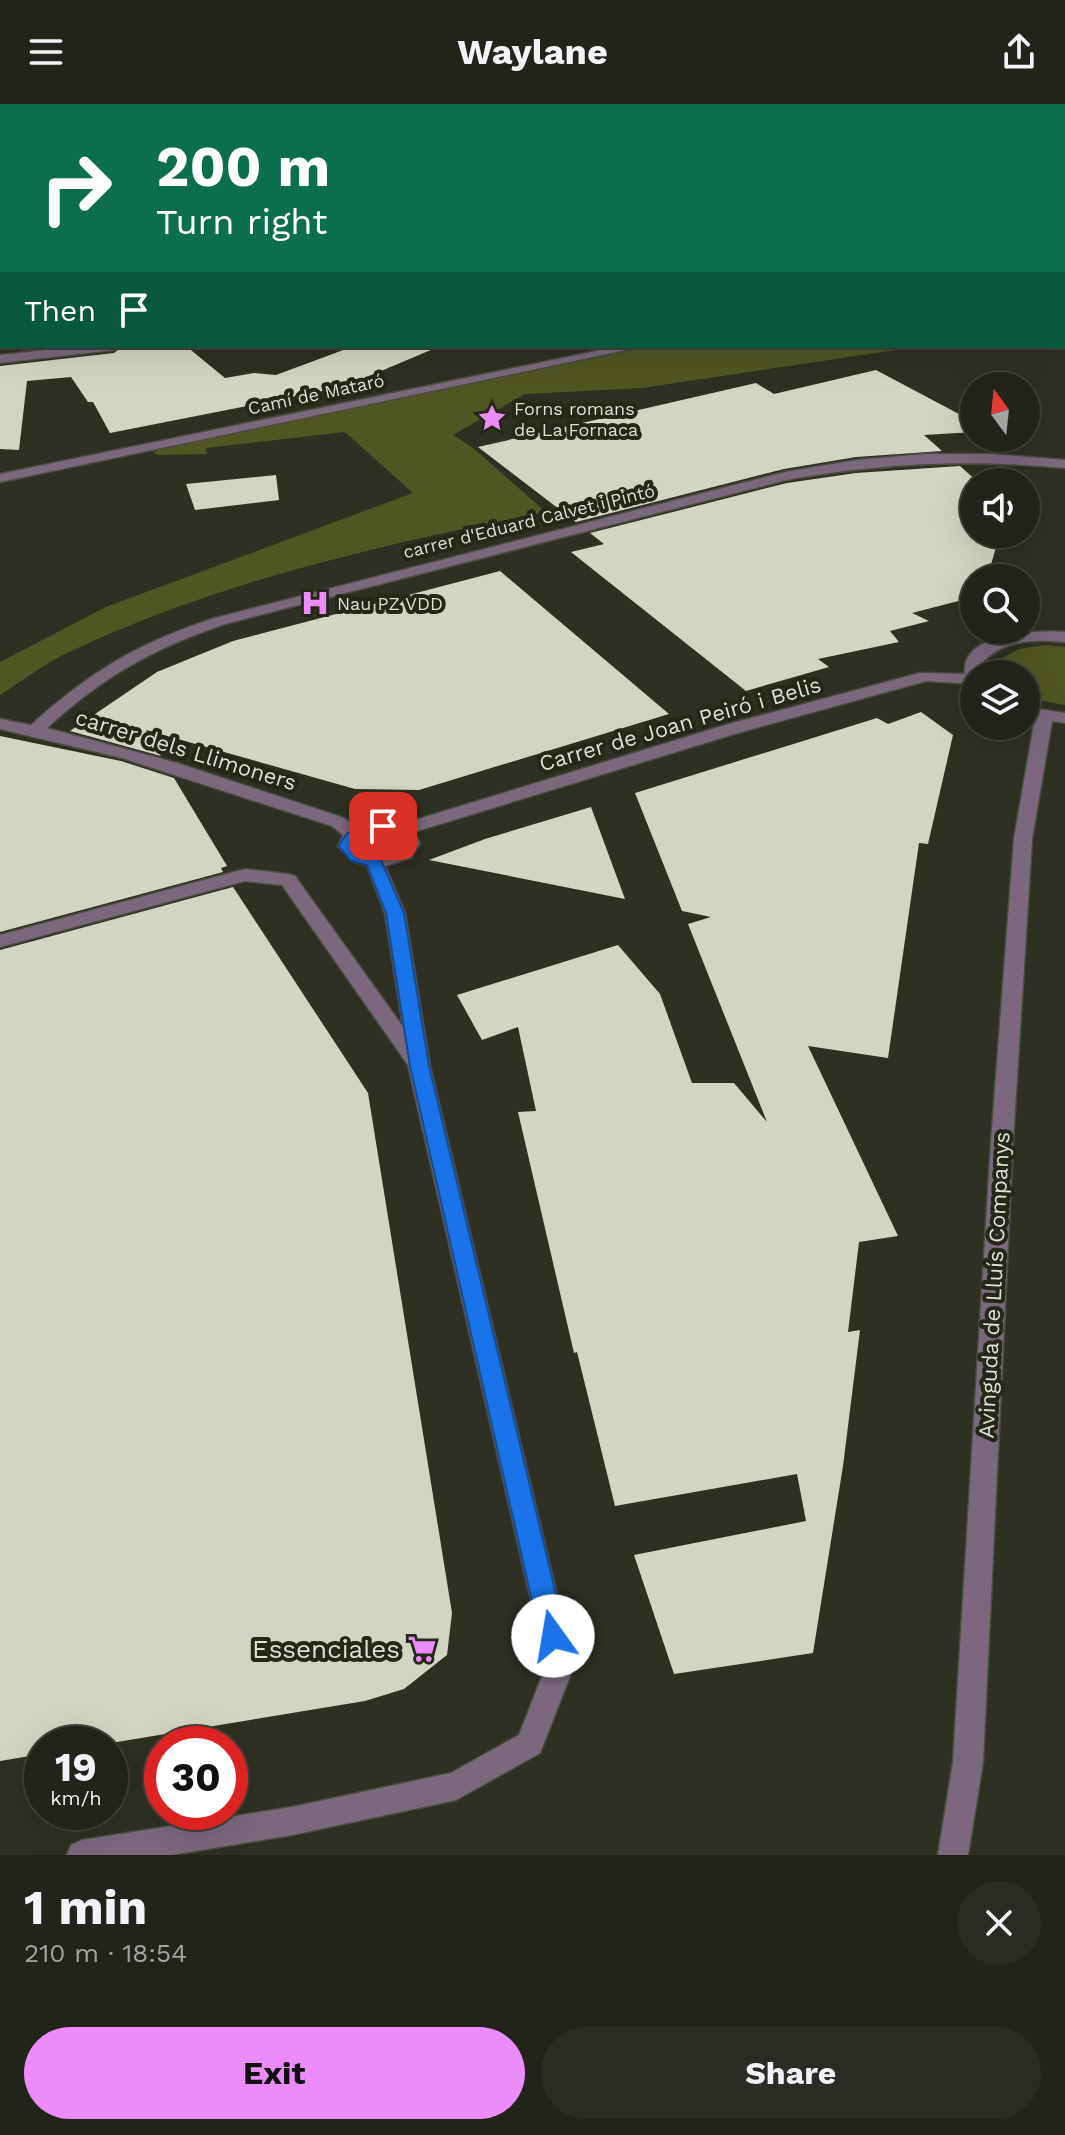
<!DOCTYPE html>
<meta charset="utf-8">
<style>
body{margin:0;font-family:"Work Sans",sans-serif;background:#2a2c23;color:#f1f3f6;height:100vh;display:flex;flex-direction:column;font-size:30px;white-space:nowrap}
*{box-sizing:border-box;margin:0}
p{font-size:26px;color:#a2a4a2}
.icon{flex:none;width:44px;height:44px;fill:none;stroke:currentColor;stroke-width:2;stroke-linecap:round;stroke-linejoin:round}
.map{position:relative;height:1751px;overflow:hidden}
.details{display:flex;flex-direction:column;background:#22241a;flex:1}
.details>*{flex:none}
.top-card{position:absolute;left:0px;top:0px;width:1066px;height:244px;box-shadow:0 8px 32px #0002,0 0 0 2px #3f4139;background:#0b6e4f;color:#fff;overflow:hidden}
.needle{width:52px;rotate:345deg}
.tools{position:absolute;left:960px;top:268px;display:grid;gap:16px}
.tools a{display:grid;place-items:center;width:80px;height:80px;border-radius:50%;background:#22241a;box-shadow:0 8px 32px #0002,0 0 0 2px #3f4139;font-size:40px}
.speed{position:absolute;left:24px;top:1622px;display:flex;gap:16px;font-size:40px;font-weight:700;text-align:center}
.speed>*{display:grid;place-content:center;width:104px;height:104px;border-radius:50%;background:#22241a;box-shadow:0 8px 32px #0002,0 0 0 2px #3f4139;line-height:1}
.speed small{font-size:20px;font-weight:400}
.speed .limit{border:12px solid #d22;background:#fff;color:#111}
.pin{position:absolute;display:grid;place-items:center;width:68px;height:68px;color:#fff;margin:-34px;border-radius:16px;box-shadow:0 4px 12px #0006}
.me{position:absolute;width:88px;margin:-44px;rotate:347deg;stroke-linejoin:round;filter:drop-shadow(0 0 6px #0008)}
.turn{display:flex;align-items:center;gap:28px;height:168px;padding:0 24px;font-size:36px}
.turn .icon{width:104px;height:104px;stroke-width:2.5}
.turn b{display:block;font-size:56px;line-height:68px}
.then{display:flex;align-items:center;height:76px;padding:0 24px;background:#0003;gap:16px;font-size:30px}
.round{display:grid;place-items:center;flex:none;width:84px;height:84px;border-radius:42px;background:#2a2c23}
.overview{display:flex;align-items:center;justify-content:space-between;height:136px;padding:0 24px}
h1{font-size:48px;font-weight:700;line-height:60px}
.action{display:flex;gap:16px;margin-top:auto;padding:16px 24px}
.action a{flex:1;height:92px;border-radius:48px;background:#ec8cfa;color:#111;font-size:32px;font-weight:700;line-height:92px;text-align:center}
.action a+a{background:#2a2c23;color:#f1f3f6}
header{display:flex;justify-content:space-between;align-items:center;height:104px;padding:0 24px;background:#22241a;font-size:36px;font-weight:700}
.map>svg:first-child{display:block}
.green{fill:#505622}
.forest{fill:#616826}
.building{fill:#d2d5c3}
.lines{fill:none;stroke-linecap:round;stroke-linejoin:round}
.minor-casing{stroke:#4a4c40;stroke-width:3}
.minor{fill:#7b687d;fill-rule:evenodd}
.route{fill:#1a73e8;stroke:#114b97;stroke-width:2}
.labels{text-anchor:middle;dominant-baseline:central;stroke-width:8;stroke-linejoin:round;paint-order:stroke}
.far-street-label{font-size:18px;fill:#dedfd6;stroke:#252719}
.far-poi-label{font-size:18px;fill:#dedfd6;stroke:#252719;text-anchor:start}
.street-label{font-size:22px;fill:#dedfd6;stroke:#252719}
.near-poi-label{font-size:26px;fill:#dedfd6;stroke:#252719;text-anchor:end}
</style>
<header><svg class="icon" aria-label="menu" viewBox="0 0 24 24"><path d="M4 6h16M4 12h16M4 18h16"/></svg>Waylane<svg class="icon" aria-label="share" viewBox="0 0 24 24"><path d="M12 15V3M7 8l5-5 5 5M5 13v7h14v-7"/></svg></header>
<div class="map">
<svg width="1065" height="1751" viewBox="0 0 1065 1751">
<rect width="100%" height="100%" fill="#2e3023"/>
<path class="green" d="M652,242H923L642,284L525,290L453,331L473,344L546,408C384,440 218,477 67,549C44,560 22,577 0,591V558L106,503L413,389L345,328L206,344L207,350L159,351L154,349L158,345Z
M1045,541L1065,543V601L1026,594V570H995L993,559L1019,545Z"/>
<path class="forest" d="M447,0H766L449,2Z"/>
<path class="building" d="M123,242H186L225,274L254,269L276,271L354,242L438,243L343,283L110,329L93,298H88L71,273L27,277L19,346L0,345V262L114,249Z
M876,266L974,318V328L924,331L942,347L856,353L784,365L576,418L478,343L756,279L774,290Z
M960,362L978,378H974V430H1000L987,474H974V493L912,509L929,517L890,527L899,538L818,555L829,563L746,587L571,448L604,440L590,429L787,379L856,369Z
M276,371L279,396L195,406L186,380Z
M500,467L669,610L419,686L355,685L146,626L161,652L70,627L157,568L233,537Z
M921,608L953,631L928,740L919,739L888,954L808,942L898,1132L859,1138L848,1228L860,1226L843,1362L813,1549L674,1570L634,1451L806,1417L797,1370L615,1402L577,1248L574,1249L518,1008L536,1007L518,923L482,936L457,891L618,841L660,890L692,979H734L767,1018L688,820L711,813L682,807L635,689L877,614L888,620Z
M0,632L121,657L174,674L227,762L221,764L223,768L0,828Z
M591,703L625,795L429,756L485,735Z
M233,783L368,989L452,1509L447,1551L404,1585L365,1597L105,1640H42V1650L0,1657V846Z"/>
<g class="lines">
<defs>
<path id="minor" d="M154,0H174L176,2H156Z
M194,0H210L192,2Z
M419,0H431L417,2Z
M804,0H814L816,2H806Z
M1011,0H1021L1023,2H1013Z
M1064,34H1065V41H1064Z
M0,66H2V73H0Z
M1064,114H1065V120H1064Z
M0,117H2V124H0Z
M1064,136H1065V142H1064Z
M0,179H2V185H0Z
M1064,200H1065V206H1064Z
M82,242H120L114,246L0,259V251Z
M621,242H645L0,378V370Z
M925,350H992L1065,356V364C970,355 880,359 786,376L225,520C152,545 105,571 47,624L177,659L344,714L354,722L383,717L402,720L729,620L920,569L965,570C959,528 1039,526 1065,528V538C1033,535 1003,535 980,561L982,570H974V580L926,577L741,628L414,728L420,739L411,754L385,762L405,809L430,962L574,1562L540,1649L456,1696L292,1731L171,1751H67L71,1741L82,1736L292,1703L451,1669L519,1631L546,1562L408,961L282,781L245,777L0,843V831L245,765L288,770L295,772L403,923L385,809L367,762L352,757L338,742L343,731L332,722L122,654L0,625V615L31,621C91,567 138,539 215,514L785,368L857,356ZM383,727L400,735L402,739L397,746L373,752L356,742L363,732Z
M1026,603L1065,609V619L1052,617L1032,735L1013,1038L983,1658L968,1751H938L953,1658L991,1038L1014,735L1035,614L1026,613Z"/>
</defs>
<use href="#minor" class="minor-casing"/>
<use href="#minor" class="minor"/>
</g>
<path class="route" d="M383,717L388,718L391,722L388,725L366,729L356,742L363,750L380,754L404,809L429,962L566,1532L562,1540L553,1543L544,1540L540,1532L410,962L386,809L367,761L351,757L339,742C349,721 361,720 383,717Z"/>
<defs>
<symbol id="sight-bare" viewBox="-9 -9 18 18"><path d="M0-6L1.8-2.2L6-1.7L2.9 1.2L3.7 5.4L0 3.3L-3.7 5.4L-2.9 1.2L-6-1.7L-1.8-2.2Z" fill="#ec8cfa" stroke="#252719" stroke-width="2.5" paint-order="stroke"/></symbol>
<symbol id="hospital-bare" viewBox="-9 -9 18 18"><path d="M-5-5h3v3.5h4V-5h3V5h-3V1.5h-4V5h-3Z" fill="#ec8cfa" stroke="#252719" stroke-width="2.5" paint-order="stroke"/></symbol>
<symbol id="supermarket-bare" viewBox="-9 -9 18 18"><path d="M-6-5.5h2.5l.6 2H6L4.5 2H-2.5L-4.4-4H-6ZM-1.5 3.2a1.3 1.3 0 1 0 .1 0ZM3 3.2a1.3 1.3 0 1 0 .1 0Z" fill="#ec8cfa" stroke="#252719" stroke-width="2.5" paint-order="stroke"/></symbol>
</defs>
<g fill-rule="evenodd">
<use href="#sight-bare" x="472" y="294" width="40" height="40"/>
<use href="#hospital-bare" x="295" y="479" width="40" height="40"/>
<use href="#supermarket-bare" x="402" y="1525" width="40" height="40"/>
</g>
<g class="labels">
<g class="far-street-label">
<text transform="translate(316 290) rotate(-12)">Camí de Mataró</text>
<text transform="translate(529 417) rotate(-14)">carrer d'Eduard Calvet i Pintó</text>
</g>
<g class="far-poi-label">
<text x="514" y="304">Forns romans<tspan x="514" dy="21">de La Fornaca</tspan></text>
<text x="337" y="499">Nau PZ VDD</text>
</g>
<g class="street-label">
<text transform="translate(680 620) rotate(-16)">Carrer de Joan Peiró i Belis</text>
<text transform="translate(186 646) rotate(17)">carrer dels Llimoners</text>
<text transform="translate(994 1181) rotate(-87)">Avinguda de Lluís Companys</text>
</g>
<g class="near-poi-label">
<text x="400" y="1545">Essenciales</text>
</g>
</g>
</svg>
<div class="tools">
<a><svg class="needle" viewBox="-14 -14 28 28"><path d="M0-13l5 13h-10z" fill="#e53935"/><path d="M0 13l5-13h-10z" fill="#a2a4a2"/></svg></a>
<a><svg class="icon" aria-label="sound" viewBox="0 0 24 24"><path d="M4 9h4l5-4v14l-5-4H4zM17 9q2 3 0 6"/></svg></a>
<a><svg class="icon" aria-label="search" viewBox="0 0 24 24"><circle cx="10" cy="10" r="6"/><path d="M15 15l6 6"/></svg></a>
<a><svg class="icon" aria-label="layers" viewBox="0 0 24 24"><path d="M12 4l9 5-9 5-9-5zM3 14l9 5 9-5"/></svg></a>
</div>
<div class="speed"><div>19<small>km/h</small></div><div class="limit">30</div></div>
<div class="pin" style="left:383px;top:722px;background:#d93025"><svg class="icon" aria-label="arrive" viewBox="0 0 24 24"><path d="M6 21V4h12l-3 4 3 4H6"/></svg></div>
<svg class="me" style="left:553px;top:1532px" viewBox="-20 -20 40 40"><circle r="19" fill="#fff"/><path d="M0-13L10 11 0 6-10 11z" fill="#1a73e8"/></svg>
<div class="top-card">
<div class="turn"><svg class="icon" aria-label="right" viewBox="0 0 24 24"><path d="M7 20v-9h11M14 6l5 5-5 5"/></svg><div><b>200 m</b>Turn right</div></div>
<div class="then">Then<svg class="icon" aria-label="arrive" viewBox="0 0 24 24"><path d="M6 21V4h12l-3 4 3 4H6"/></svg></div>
</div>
</div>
<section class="details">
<div class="overview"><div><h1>1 min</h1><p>210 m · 18:54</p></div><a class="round"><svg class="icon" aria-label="close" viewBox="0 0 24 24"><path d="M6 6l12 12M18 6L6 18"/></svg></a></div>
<div class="action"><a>Exit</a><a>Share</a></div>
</section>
